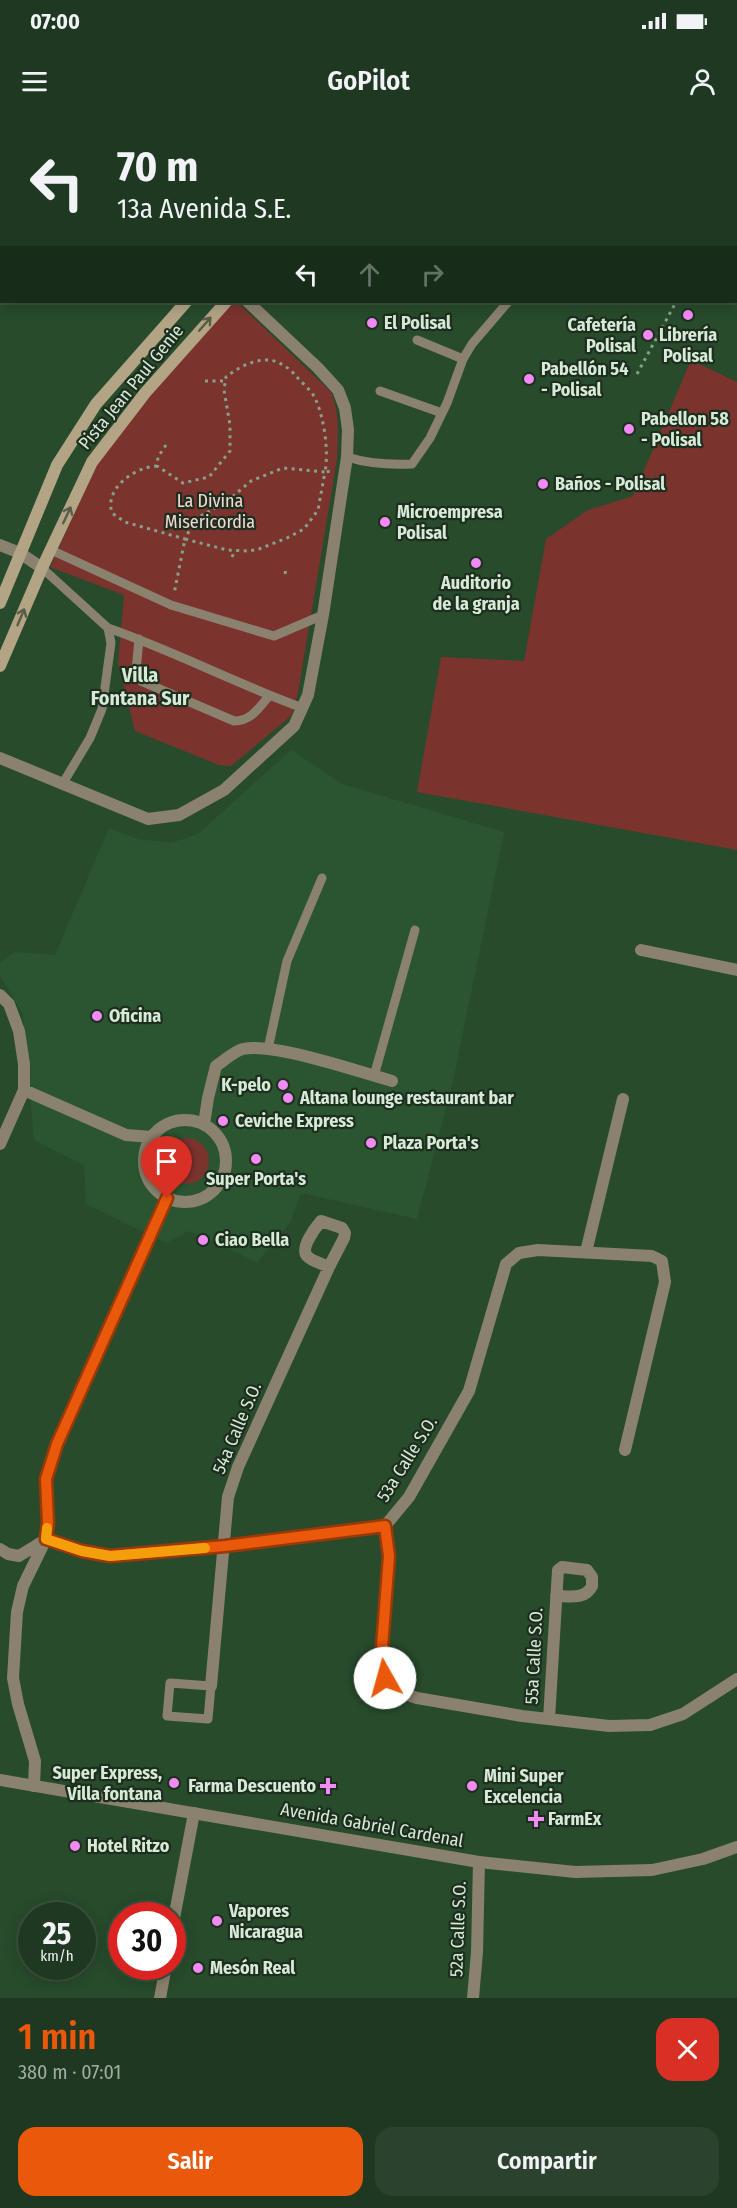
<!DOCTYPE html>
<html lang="es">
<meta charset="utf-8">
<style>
body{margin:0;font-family:"Fira Sans Condensed",sans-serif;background:#2b432e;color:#f1f3f6;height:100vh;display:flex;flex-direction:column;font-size:22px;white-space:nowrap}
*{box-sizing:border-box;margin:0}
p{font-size:20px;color:#a1aca5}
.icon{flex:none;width:33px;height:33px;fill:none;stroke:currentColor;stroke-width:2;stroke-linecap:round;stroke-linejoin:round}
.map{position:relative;height:1878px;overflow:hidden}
.details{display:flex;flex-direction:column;background:#1e3821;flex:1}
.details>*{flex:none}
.banner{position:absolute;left:0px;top:0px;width:738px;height:183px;box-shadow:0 3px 15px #0003,0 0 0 2px #3c523f;background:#1e3821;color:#f1f3f6;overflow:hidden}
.speed{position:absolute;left:18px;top:1782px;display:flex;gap:12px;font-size:30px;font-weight:700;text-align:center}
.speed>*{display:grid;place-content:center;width:78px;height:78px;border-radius:50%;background:#1e3821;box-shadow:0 3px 15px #0003,0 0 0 2px #3c523f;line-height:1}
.speed small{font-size:15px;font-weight:400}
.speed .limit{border:9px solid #d22;background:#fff;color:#111}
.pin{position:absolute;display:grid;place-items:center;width:51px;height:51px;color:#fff;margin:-62px -26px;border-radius:50% 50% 50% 0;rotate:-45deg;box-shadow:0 0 6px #0007}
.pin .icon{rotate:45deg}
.me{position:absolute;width:66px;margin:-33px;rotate:353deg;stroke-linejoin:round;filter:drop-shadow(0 0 4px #0008)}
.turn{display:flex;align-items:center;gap:21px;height:126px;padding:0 18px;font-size:27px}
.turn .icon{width:78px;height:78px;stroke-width:2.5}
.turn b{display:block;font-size:42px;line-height:51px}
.lanes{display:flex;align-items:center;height:57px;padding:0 18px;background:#0003;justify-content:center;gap:30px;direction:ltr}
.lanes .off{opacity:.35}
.round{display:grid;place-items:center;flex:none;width:63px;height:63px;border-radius:18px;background:#2b432e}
.overview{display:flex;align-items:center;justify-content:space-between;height:102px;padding:0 18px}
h1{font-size:36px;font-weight:600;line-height:45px;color:#ea580c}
.action{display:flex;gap:12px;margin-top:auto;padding:12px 18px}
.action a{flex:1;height:69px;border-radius:18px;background:#ea580c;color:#fff;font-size:24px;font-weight:600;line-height:69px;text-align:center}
.action a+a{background:#2b432e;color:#f1f3f6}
.status{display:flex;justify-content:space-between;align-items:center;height:42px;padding:0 30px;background:#1e3821;direction:ltr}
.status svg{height:16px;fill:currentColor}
header{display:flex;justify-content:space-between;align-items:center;height:78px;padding:0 18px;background:#1e3821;font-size:27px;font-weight:600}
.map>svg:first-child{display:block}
.built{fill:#2b5530}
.green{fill:#7b332e}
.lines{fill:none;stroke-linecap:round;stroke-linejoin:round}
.path{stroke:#87a189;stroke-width:3;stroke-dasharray:3 4.5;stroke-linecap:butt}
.service{stroke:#8a816e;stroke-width:9}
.minor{stroke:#8a816e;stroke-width:12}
.tertiary{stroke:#8a816e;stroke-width:12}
.secondary{stroke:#b2a485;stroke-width:12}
.oneway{stroke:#595d47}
.route-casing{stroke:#983908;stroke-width:15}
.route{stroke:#ea580c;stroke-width:10}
.slow{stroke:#f59e0b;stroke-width:10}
.poi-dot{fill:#f28af3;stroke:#1d2d1e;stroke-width:2}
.labels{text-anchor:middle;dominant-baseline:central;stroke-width:4.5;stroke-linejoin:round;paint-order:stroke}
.poi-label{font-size:18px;font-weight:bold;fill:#d6ead7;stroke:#1d2d1e;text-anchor:start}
.street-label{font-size:18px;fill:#d6ead7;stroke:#1d2d1e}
.park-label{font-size:18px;fill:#f3d9d5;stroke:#1d2d1e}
.neighbourhood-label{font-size:20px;font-weight:bold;fill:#d6ead7;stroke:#1d2d1e}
</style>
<div class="status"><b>07:00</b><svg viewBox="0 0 49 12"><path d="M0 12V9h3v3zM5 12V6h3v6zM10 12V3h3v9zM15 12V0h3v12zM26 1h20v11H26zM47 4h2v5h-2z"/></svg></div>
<header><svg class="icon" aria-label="menu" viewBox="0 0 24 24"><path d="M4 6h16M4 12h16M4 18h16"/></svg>GoPilot<svg class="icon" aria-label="person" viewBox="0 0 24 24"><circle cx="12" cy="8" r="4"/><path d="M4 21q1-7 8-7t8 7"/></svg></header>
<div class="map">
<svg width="737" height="1878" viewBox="0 0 737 1878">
<rect width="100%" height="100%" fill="#284b2c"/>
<path class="built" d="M291,630L342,664L504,712L453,961L417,1099L301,1073L290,1103L257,1142L189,1111L166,1123L86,1084L84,1045L34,1020L23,894L0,856V843L15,832L55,835L109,708L138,719L171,723L198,714Z"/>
<path class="green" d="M234,182H237L331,272C340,295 338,314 337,339L298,573L291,596L231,646L219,645L135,611L118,543L124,475L50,447L96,345L152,269Z
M691,240L737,262V730L417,672L441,537L524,541L546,419L588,390L633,376Z
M163 1041a23 23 0 1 1 46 0a23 23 0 1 1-46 0Z"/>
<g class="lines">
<path class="path" d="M736,70L737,69
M736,155H737
M637,254L676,182
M205,261H224
M166,325L158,337L157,346L183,363L209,357L230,331V305L224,270L226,257C236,249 250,241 264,240C277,239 288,247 296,256C302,263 311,270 315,278C324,297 329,331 325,352L331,351
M157,346C135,347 104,368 112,393L125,402L185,419L192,405L199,397L226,382L251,361L283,348L325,352L318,390L304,409L287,418L259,429L249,431L227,430L185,419L174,474
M232,437L235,430
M285,454L286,449"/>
<path class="service" d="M439,0L441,2
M460,0L462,2
M542,0L543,2
M723,0L728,2
M498,2L504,0
M591,2L592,0
M736,5H737
M417,220L463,239
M380,271L442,293
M347,337C369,344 390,345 412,344L430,318L447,283L463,239L472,224L508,182
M51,430L171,485L274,516L323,495
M42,448L108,508L111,523L102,589L90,618L63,663
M108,508C174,531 237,564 303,588
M139,519L136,551L141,561L234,601C251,601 259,588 269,576
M268,929L287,841L322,758
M374,956L415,810
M170,1563L211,1566L208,1599L167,1596Z"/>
<path class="minor" d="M7,2V0
M0,22L2,19
M0,425L20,433L42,448
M0,638L148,699L179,695L224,670L294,606L308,575L323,495L347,337L348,310L345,288L338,270L318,248L248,182
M641,830L737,850
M0,875L9,884L19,911L24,944V970L0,1024
M24,970L126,1015L152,1017
M144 1041a41 41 0 1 1 82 0a41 41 0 1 1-82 0Z
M204,1004L208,978L216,946C224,941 234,931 243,929C273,922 359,952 392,961
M321,1101L342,1108L345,1113L344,1118L329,1147C323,1144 311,1141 307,1136C300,1128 315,1108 321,1101Z
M586,1132L623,979
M625,1330L665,1162L662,1141L652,1136L538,1130L519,1133L506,1144L469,1271L409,1377L385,1406L389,1435L381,1540L385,1558L397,1571L417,1578L522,1596L609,1606L650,1605L683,1594L737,1559
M46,1419L82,1431L110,1436L225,1426L385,1406
M0,1429L8,1434L19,1436L45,1420
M211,1566L228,1377L238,1347L329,1147
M549,1599L558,1450L562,1447L587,1450L592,1457V1466C585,1480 570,1476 556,1476
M34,1666L35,1641L18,1584L13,1558L17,1492L23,1466L46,1419L48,1403L46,1359L57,1324L167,1078
M172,1809L194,1693
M160,1878L166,1846
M473,1878L477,1832L479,1742"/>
<path class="tertiary" d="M0,1660L479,1742L575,1752L652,1750L703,1739L737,1727"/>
<path class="secondary" d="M350,2L351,0
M390,2L392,0
M0,483L57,345L96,284L186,182
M0,546L42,448L92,342L145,273L226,182"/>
</g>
<defs><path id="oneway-shaft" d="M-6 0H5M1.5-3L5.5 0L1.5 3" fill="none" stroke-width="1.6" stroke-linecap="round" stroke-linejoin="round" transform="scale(1.5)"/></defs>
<g class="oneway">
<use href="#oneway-shaft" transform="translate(205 204) rotate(-49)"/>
<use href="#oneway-shaft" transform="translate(67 395) rotate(-65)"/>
<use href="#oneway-shaft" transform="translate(21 497) rotate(-67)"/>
</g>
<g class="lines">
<defs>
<path id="route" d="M167,1078L57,1324L46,1359L48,1403L46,1419L82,1431L110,1436L225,1426L385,1406L389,1436L381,1540L385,1558"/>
</defs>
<use href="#route" class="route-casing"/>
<use href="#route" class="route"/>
<path class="slow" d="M47,1408L46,1419L82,1431L110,1436L205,1428"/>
</g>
<g class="poi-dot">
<circle cx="688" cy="195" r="6"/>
<circle cx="372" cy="203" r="6"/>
<circle cx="648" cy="215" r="6"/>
<circle cx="529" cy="259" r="6"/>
<circle cx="629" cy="309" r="6"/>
<circle cx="543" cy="364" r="6"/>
<circle cx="385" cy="402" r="6"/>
<circle cx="476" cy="443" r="6"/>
<circle cx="97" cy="896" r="6"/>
<circle cx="283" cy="965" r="6"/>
<circle cx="288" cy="978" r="6"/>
<circle cx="223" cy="1001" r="6"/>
<circle cx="371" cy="1023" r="6"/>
<circle cx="256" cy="1039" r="6"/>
<circle cx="203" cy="1120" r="6"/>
<circle cx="174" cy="1663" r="6"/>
<path d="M325 1657h6v6h6v6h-6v6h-6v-6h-6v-6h6z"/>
<circle cx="472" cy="1666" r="6"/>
<path d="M533 1690h6v6h6v6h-6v6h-6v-6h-6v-6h6z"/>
<circle cx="75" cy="1726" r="6"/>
<circle cx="217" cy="1801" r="6"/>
<circle cx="198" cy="1848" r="6"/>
</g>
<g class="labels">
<g class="poi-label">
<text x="384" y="203">El Polisal</text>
<text x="636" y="205" text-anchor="end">Cafetería<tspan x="636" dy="21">Polisal</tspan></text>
<text x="688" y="215" text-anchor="middle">Librería<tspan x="688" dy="21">Polisal</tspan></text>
<text x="541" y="249">Pabellón 54<tspan x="541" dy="21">- Polisal</tspan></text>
<text x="641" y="299">Pabellon 58<tspan x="641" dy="21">- Polisal</tspan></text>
<text x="555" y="364">Baños - Polisal</text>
<text x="397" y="392">Microempresa<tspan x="397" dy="21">Polisal</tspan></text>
<text x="476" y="463" text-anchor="middle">Auditorio<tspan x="476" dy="21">de la granja</tspan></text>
<text x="109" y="896">Oficina</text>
<text x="271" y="965" text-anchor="end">K-pelo</text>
<text x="300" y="978">Altana lounge restaurant bar</text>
<text x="235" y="1001">Ceviche Express</text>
<text x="383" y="1023">Plaza Porta's</text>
<text x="256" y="1059" text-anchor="middle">Super Porta's</text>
<text x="215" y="1120">Ciao Bella</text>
<text x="162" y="1653" text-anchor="end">Super Express,<tspan x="162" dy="21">Villa fontana</tspan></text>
<text x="484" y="1656">Mini Super<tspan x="484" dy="21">Excelencia</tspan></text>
<text x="316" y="1666" text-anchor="end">Farma Descuento</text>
<text x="548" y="1699">FarmEx</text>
<text x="87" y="1726">Hotel Ritzo</text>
<text x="229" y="1791">Vapores<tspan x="229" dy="21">Nicaragua</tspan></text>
<text x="210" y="1848">Mesón Real</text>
</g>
<g class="street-label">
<text transform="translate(131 267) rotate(-51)">Pista Jean Paul Genie</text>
<text transform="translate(237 1308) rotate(-67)">54a Calle S.O.</text>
<text transform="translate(407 1339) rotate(-58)">53a Calle S.O.</text>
<text transform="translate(534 1536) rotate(-87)">55a Calle S.O.</text>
<text transform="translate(372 1705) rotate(10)">Avenida Gabriel Cardenal</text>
<text transform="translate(458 1809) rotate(-88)">52a Calle S.O.</text>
</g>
<g class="park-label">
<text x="210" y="381">La Divina<tspan x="210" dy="21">Misericordia</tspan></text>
</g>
<g class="neighbourhood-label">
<text x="140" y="555">Villa<tspan x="140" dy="23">Fontana Sur</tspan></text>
</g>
</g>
</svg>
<div class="speed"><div>25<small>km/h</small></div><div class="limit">30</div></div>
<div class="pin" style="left:167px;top:1078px;background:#d93025"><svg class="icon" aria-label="arrive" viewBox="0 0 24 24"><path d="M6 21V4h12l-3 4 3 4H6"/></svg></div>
<svg class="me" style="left:385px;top:1558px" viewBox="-20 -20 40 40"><circle r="19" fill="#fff"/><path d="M0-13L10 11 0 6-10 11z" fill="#ea580c"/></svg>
<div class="banner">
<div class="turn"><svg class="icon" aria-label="left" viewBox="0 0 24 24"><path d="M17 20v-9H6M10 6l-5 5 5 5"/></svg><div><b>70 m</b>13a Avenida S.E.</div></div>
<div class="lanes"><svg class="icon" aria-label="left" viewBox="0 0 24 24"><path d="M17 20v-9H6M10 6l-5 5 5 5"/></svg><svg class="icon off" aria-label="ahead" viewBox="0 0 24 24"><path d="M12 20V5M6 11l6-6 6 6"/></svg><svg class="icon off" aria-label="right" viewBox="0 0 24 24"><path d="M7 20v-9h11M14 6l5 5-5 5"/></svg></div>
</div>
</div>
<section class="details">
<div class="overview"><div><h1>1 min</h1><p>380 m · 07:01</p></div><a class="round" style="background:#d93025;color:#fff"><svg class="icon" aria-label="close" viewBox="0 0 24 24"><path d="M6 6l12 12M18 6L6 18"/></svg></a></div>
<div class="action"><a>Salir</a><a>Compartir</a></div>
</section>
